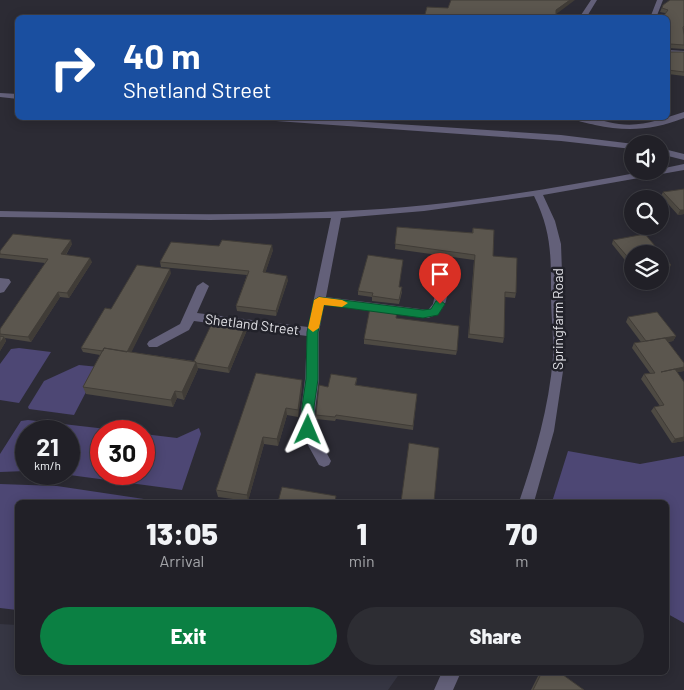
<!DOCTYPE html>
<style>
body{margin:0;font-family:Barlow,sans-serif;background:#2d2d33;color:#f1f3f6;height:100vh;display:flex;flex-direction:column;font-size:19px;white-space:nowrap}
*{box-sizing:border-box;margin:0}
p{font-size:16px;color:#a2a3a7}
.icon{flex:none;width:28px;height:28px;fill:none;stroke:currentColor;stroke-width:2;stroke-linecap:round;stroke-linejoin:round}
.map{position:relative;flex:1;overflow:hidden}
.side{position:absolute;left:15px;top:500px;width:654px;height:175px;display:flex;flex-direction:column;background:#212027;border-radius:8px;box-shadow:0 2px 12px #0003,0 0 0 1px #3e3e44}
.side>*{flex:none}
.hud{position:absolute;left:15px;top:15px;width:655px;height:105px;border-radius:8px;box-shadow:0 2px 12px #0003,0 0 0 1px #3e3e44;background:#1a4fa0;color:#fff;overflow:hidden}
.controls{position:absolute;left:624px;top:135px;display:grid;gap:10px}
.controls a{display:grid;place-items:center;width:45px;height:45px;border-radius:50%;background:#212027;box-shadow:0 2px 12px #0003,0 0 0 1px #3e3e44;font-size:25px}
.speed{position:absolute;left:15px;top:420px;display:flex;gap:10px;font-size:25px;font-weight:700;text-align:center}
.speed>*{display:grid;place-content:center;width:65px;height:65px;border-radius:50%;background:#212027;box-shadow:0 2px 12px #0003,0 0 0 1px #3e3e44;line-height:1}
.speed small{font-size:12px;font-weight:400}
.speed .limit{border:8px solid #d22;background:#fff;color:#111}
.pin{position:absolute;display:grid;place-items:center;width:42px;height:42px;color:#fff;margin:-51px -21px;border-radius:50% 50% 50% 0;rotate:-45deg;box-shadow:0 0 5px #0007}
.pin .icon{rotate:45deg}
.me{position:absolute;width:55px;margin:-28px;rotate:1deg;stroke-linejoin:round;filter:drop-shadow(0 0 4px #0008)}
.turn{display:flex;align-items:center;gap:18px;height:105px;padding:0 25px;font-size:22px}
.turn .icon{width:65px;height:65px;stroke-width:2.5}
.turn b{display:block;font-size:35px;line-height:42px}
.eta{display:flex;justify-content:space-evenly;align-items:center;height:85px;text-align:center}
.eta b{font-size:30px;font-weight:800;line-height:35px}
.action{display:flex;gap:10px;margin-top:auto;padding:10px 25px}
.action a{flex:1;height:58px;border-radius:30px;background:#0b8043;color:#fff;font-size:20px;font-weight:800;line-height:58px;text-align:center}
.action a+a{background:#2d2d33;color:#f1f3f6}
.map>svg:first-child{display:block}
.built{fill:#363643}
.green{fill:#4d4774}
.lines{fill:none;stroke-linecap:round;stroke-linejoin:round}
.street{fill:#636079;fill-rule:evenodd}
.wall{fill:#4e4a43}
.shaded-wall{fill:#403c37}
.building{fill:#5b564e;stroke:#403c37}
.route{fill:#0b8043;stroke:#07532c}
.slow{fill:#f59e0b}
.labels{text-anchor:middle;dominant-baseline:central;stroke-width:5;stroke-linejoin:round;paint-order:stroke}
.street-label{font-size:14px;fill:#e1e1e6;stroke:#22222a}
</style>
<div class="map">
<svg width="684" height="690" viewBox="0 0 684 690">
<rect width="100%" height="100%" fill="#2c2b34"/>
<path class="built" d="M0,624L17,625L18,672L400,673L388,690H0Z"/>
<path class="green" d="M19,348L51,352L19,403L0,400V364L11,349Z
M79,365L99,367L74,415L29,409L28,407L44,381Z
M28,420L124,431H101V474H144V434L177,438L199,428L201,434L182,490L62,474H69V431H26V471L0,472V454L21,421Z
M568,451L640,464L684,456V623L666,613V502H552Z
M0,484L57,486L164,502H18L17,610L0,608Z"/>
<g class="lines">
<path class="street" d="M591,0H597L586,18H579Z
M657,0H663L656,18H650Z
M668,50L684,51V55L668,54Z
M0,93L18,94V99L0,97Z
M684,112V118C654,130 627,132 595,125C588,123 578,122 573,118C588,116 604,122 619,124C643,127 661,119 684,112Z
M272,118H306L561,135L634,144L632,149L561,141L276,121Z
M660,148L684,154V160L660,154Z
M684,164V170L543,195L555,221L561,244L565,358L554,431L534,502H519C535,455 549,407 553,357C554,337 551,317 551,296C551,258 552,232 534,196L424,211L341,218L326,297L428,310L433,304L437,284H445C451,299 443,314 428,318L324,305L319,332V379L314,419L318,437L331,461L329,465L324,467L319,465L304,438L300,419L305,379L307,336L194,321L189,330L157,347H149L147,344L149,341L180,324L197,286L203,282L209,286L197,313L308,327L331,218L210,220L0,217V211C114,213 230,217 343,211C445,207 546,190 646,171H660V169Z
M0,278L9,279L11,282L4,292L0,293Z
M442,672H461L453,690H434Z"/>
</g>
<path class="wall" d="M684,0V28L683,29L684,35V49L668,48L669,52H684V76L668,74V18L665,13L660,12L663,5Z
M509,118H522L520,120Z
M684,189V214L678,215L661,196L663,192Z
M397,227L472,233L473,228L493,256L516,293L515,298L505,297L504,338L503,343L468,338L474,260L395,249Z
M613,240L669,269L632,254V269L612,244Z
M72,244L66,255L92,262L69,298L60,297L31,342L5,338L6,341L0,351V329L45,263L0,258V251Z
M219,246L273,250L265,273L288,280L276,316L237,311L236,306L247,275L161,267L160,262Z
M171,273L131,352L194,361L247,330L229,373L197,368L198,369L184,400L177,398L173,407L86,394L83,387L100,355L83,352L81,348L111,309Z
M399,287L402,292L399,304L372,301V297L358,295V291Z
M628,317L676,336L673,341L668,342L684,363V371L677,372L684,382V441L672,443L651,411L654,407L660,406L641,379L644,374L650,373L632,348L634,343L641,342L626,322Z
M364,339L457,351L456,355L364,344Z
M357,378L356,385L417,394L413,430L336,419L335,421L316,419V415L328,387Z
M302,380V387L298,417L287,415L278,446L264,444L248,501L218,497L216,490Z
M540,672H559L584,690H531Z"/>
<path class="shaded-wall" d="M570,0H575L555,15L556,10Z
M680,210H684V214L678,215Z
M71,240L72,244L63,259L61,254Z
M272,245L273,250L264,277L263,272Z
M90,258L92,262L69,298L67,293Z
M671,265L669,269L660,271V267Z
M170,269L171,273L128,359L126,354Z
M287,276L288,280L276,316V311Z
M58,292L60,297L31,342L28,337Z
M246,325L247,330L229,373L228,368Z
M676,336L673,341L643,346L646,341Z
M4,337L6,341L0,351V343Z
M196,362L198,369L184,400L182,392Z
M684,367V371L659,376L661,372Z
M302,380V387L298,417V410Z
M175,391L177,398L173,407L171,400Z
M286,408L287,415L278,446L277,439Z
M263,437L264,444L248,501L247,495Z
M684,437V441L672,443L675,439Z"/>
<path class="building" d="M451,0H570L556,10V18H424L427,7L448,8Z
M670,0H684V26L683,27L684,35V45L670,44L668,46L669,52H684V72L668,70V18H662L668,10L662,8L663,5Z
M684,189V210H680L663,192Z
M397,227L473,233V228L494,230L493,256L517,258L516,293L505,292L504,338L469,334L475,255L395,244Z
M13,234L71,240L61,254L90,258L67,293L58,292L28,337L0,334V329L48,259L0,254V251Z
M645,234L671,265L660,267V254H632V262L613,240Z
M222,240L272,245L263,272L287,276L276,311L236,306L249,271L160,262L171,242L219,246Z
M368,255L403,260L399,287H402L399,300L372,296L373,293L358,291Z
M137,265L170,269L127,352L104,348L103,351L81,348L105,308L111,309Z
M370,308L397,311L396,318L459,326L457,351L364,339Z
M657,312L676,336L646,341L628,317Z
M213,321L246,325L228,368L196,363V362L194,361Z
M0,336L4,337L0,343Z
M665,338L684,363V367L661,372L675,369L684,382V437L675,439L654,407L664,405L644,374L655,373L634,343Z
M104,348L196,362L182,392L175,391L171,400L83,387Z
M256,373L302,380L298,410L286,408L277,439L263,437L247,495L216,490Z
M331,374L357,378L355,385L417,394L413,426L336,415L335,417L316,415L319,385L328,387Z
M409,443L439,448L434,502H401Z
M282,487L336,496L335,502H278Z
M542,672H559L584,690H533Z"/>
<path class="route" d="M319,297L423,310L431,309L436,301L440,300L445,304L438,315L423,318L324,305L318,332V379L314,407V430L308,435L302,430V407L306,379L307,332L314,300Z"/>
<path class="slow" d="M319,297L342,300L348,303L342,307L324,305L319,328L313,332L308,328L314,300Z"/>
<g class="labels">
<g class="street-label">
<text transform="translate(557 319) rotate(-90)">Springfarm Road</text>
<text transform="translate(252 324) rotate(7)">Shetland Street</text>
</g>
</g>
</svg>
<div class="controls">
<a><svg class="icon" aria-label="sound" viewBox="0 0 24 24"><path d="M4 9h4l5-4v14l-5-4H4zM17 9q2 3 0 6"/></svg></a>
<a><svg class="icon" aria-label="search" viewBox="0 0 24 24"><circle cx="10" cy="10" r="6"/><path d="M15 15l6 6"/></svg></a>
<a><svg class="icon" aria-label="layers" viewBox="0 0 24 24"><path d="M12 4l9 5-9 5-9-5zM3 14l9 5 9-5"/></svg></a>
</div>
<div class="speed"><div>21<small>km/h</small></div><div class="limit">30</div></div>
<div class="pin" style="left:440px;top:304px;background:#d93025"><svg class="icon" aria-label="arrive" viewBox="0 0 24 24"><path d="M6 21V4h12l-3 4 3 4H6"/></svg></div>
<svg class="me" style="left:308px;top:430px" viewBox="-20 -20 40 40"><path d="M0-17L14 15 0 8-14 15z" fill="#0b8043" stroke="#fff" stroke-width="4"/></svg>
<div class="hud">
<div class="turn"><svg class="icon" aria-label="right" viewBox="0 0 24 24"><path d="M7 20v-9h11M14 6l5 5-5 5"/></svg><div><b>40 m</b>Shetland Street</div></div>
</div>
<section class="side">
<div class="eta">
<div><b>13:05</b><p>Arrival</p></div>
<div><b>1</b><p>min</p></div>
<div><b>70</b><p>m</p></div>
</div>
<div class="action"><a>Exit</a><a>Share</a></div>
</section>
</div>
